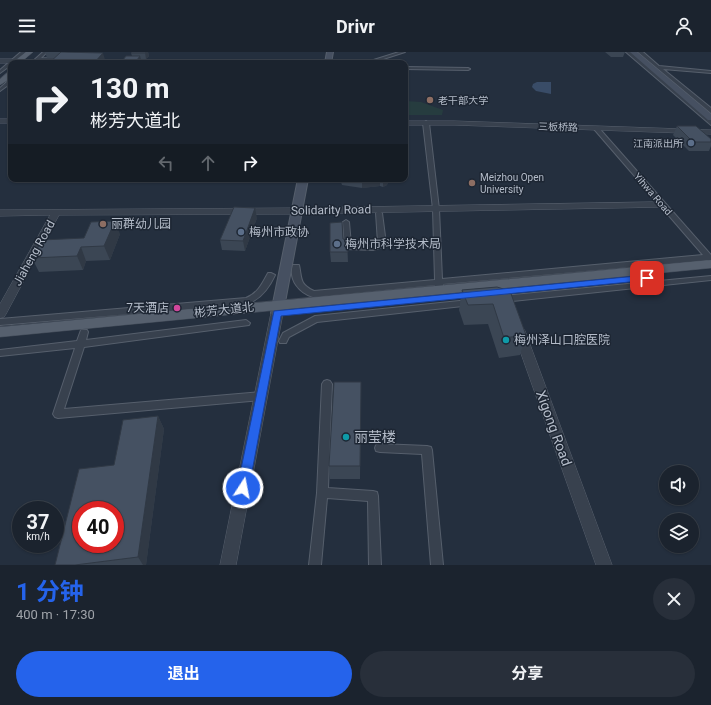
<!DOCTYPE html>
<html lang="zh">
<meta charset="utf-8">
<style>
body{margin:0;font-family:Roboto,"Noto Sans SC",sans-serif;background:#282f3a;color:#f1f3f6;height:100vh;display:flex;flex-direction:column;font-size:15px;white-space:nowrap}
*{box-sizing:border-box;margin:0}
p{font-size:13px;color:#a0a4aa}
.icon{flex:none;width:22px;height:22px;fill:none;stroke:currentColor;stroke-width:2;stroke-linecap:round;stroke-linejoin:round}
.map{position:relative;height:513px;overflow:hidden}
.drawer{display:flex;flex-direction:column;background:#1b232e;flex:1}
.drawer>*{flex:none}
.top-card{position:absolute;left:8px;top:8px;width:400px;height:122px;border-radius:8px;box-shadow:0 1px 3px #0004,0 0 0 1px #39404a;background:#1b232e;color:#f1f3f6;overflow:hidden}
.controls{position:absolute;left:659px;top:413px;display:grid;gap:8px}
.controls a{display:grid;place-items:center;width:40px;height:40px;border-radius:50%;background:#1b232e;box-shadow:0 1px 3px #0004,0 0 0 1px #39404a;font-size:20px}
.speed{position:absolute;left:12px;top:449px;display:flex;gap:8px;font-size:20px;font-weight:700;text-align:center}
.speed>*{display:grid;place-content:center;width:52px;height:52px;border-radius:50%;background:#1b232e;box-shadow:0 1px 3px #0004,0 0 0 1px #39404a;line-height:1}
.speed small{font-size:10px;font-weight:400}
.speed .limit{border:6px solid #d22;background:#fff;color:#111}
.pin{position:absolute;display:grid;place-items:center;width:34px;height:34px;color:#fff;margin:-17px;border-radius:8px;box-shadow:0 2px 6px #0006}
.me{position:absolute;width:44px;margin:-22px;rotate:11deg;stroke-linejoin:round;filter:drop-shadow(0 0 3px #0008)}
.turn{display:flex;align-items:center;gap:14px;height:84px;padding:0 16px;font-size:18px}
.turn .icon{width:52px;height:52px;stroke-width:2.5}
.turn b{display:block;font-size:28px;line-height:34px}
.lanes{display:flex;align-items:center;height:38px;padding:0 16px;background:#0003;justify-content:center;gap:20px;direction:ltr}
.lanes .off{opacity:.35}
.round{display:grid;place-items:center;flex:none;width:42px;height:42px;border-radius:21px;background:#282f3a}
.headline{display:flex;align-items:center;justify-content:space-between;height:68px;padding:0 16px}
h1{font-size:24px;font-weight:700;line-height:30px;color:#2563eb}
.action{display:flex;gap:8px;margin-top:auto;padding:8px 16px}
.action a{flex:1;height:46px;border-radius:24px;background:#2563eb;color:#fff;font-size:16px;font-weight:700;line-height:46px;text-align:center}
.action a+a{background:#282f3a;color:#f1f3f6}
header{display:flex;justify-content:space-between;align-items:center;height:52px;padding:0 16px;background:#1b232e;font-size:18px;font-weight:700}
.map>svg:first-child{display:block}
.green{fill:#263c3f}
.water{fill:#394c67}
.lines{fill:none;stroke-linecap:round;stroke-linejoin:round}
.minor-casing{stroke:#565f6c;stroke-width:2}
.tertiary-casing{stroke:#565f6c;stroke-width:1}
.secondary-casing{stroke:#565f6c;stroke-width:2}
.primary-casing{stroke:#414a57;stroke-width:1}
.minor{fill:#38414e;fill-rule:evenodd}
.tertiary{fill:#38414e;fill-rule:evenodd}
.secondary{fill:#465061;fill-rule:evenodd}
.primary{fill:#56606e;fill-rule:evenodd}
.wall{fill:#3b4654}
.shaded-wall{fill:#303945}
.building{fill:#455162;stroke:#303945;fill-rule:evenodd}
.route{fill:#2563eb;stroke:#184099}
.education-dot{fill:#8d6e63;stroke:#1d2633;stroke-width:1.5}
.service-dot{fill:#5c6f8a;stroke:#1d2633;stroke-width:1.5}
.hotel-dot{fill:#d1479c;stroke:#1d2633;stroke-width:1.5}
.culture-dot{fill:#0f9aa8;stroke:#1d2633;stroke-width:1.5}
.labels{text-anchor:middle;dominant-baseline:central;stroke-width:3;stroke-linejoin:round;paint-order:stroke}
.far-poi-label{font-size:10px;fill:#b4bcc9;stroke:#1d2633;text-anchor:start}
.far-street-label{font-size:10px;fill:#b4bcc9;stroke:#1d2633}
.street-label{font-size:12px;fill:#b4bcc9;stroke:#1d2633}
.poi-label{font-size:12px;fill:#b4bcc9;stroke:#1d2633;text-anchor:start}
.near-street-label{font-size:14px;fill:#b4bcc9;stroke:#1d2633}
.near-poi-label{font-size:14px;fill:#b4bcc9;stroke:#1d2633;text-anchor:start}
</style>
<header><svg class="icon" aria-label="menu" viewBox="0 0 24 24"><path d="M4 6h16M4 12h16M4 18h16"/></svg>Drivr<svg class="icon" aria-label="person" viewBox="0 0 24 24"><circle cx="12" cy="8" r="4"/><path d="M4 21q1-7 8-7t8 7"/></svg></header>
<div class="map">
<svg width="711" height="513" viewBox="0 0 711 513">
<rect width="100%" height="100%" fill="#242f3e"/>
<path class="green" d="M405,49L421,50L443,58L442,63H405Z"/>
<path class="water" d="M537,30H551V42L536,39L532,35L533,32Z"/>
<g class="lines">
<defs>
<path id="minor" d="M21,0H26L14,11H11V13L0,21V18Z
M43,0H47L36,11H31Z
M399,0H405L371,11H364Z
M626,0H631L711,68V73Z
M638,0H643L659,14L711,19V21L663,17L711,56V61Z
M405,15L468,16L470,17L468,18L405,17Z
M9,28H11V31L0,39V36Z
M426,69L429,71L439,157L442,227L703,203L594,77V75H598L711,203V210L707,208L443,232V236L439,239L436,238L435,233L313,245C300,241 288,228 293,213H299C302,226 299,232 314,239L435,228L433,157L423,71Z
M379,159L382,161L386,192L384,194L374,198L345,197L343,170L346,168L349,170L351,193L373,194L378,191L376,161Z
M268,221H271L275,223C269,236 261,247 247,252L0,273V267L246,246C258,241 262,232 268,221Z
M711,224V228L503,250L499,247L503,244Z
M469,248L472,249L473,251L472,253L317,270L289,285L286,291H280L279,289L283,281L315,264Z
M246,268L250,271L249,273L84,295L64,357L261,340L264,341L266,344L264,347L261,348L58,366L55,365L53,362L75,296L0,304V298L77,289L81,278H87L88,280L86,288Z
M327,328L330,329L332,332L328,436L373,439L377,440L378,444L381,513H369L368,449L327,446L321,513H309L317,441L322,332L324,329Z
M380,392L427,394L431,395L432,398L443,513H431L422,402L380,400L376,399L375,396L376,393Z"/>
<path id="tertiary" d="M67,6L69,7V9L37,10L34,8L37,6Z
M0,7H19L22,9L19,11H0Z
M88,8L219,9L222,11H90L87,9Z
M0,67H11V71H0Z
M405,69H454L711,78V82L454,73H405Z
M662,150L666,153L665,155L297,162L59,163L6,262L4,265L0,266V252L50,163L0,164V158L297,156Z
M277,257L281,258L283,261L236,513H220L271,261L273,258Z
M519,275L523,276L525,279L612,513H596L513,279L515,276Z"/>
<path id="secondary" d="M327,0H333L331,11H325Z
M630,0H637L711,62V68H708Z
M298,127H308L283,261L281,264L277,265L273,264L271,261Z"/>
<path id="primary" d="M26,0H33L20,11H12Z
M8,20H11V26L0,33V27Z
M711,208V216L0,285V275Z"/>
</defs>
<use href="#minor" class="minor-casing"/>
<use href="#tertiary" class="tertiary-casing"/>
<use href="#secondary" class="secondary-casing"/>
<use href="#primary" class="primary-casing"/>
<use href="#minor" class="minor"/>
<use href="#tertiary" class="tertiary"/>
<use href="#secondary" class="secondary"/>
<use href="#primary" class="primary"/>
</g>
<path class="wall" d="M45,0H67L55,6H47Z
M132,0H148L149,4L146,7H141L142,11H124L123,8L132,4L131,1Z
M605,0H625L623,5H611Z
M677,74L711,87V94L709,99H689L673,83Z
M340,127H389L387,133L383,135L380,134L362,136L342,133Z
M257,166L245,199L222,198L220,188Z
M120,182L110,208L86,209L83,218L39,220L32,206L84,186Z
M343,187L347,188L348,210H331L330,200Z
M497,235L526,283L520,303L499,306L488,272L464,273L459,258L462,238Z
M361,330L360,427H330L329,414Z
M158,364L164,377L146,513H55L114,413Z"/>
<path class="shaded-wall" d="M146,0H148L149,4L146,7L145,1Z
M103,1L106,11H94Z
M140,4L142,11H138L137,8Z
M362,127H380V134L362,136Z
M383,127H389L387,133L383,135Z
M255,156L257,166L245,199L243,189Z
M115,169L120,182L110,208L104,194Z
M81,195L86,209L83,218L77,204Z
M158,364L164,377L146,513H143L138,505Z"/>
<path class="building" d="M61,0L103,1L94,11H49Z
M132,0H146L145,1H131Z
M126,4H140L137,8H123Z
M677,74H696L711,87V90H693Z
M234,155L255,156L243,189L220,188Z
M115,169L104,194L81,195L77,204L32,206L42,188L84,186L91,170Z
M342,170L343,187L347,188L348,200H330V171Z
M497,235L510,239L526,283L504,286L493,252L468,253L462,238Z
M334,330H361L360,414H329Z
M158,364L138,505L75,513H55L79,417L114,413L123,368ZM81,458H115V492H81Z"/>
<path class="route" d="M647,223L652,226L650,228L281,264L249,436L247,440L243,442L239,440L237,436L274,259Z"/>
<g class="education-dot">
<circle cx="430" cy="48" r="4"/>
<circle cx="472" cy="131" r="4"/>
<circle cx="103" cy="172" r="4"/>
</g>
<g class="service-dot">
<circle cx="691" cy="91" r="4"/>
<circle cx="241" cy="180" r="4"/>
<circle cx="337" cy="192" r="4"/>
</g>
<circle class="hotel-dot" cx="177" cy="256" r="4"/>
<g class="culture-dot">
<circle cx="506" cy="288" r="4"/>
<circle cx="346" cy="385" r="4"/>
</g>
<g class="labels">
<g class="far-poi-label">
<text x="438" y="48">老干部大学</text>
<text x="683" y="91" text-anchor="end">江南派出所</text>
<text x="480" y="125">Meizhou Open<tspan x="480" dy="12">University</tspan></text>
</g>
<g class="far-street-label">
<text transform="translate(558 75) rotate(2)">三板桥路</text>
<text transform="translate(653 142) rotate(49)">Yihwa Road</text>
</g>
<g class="street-label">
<text transform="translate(331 158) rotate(-1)">Solidarity Road</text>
<text transform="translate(34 201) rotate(-61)">Jiaheng Road</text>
<text transform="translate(224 258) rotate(-6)">彬芳大道北</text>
</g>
<g class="poi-label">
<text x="111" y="172">丽群幼儿园</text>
<text x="249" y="180">梅州市政协</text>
<text x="345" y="192">梅州市科学技术局</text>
<text x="169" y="256" text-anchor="end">7天酒店</text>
<text x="514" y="288">梅州泽山口腔医院</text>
</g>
<g class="near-street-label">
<text transform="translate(554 376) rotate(70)">Xigong Road</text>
</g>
<g class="near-poi-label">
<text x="354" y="385">丽莹楼</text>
</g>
</g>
</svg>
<div class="controls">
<a><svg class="icon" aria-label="sound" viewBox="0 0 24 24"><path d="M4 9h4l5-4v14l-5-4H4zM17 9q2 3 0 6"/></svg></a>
<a><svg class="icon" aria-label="layers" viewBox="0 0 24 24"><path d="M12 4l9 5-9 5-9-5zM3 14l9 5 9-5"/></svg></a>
</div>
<div class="speed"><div>37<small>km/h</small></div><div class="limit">40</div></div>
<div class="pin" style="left:647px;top:226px;background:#d93025"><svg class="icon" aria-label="arrive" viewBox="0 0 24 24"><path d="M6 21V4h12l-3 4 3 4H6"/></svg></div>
<svg class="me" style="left:243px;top:436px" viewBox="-20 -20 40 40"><circle r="17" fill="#2563eb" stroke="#fff" stroke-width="3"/><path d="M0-11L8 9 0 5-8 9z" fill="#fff"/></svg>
<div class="top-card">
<div class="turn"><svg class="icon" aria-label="right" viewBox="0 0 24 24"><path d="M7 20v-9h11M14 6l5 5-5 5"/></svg><div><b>130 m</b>彬芳大道北</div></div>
<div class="lanes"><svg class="icon off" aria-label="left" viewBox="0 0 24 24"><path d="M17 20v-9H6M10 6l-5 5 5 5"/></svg><svg class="icon off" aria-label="ahead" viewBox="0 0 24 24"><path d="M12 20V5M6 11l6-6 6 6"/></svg><svg class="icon" aria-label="right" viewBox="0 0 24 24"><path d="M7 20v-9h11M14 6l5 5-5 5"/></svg></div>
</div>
</div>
<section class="drawer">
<div class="headline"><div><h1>1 分钟</h1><p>400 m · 17:30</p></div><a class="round"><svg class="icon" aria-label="close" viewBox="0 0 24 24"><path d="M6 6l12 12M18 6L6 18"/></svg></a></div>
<div class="action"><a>退出</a><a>分享</a></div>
</section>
